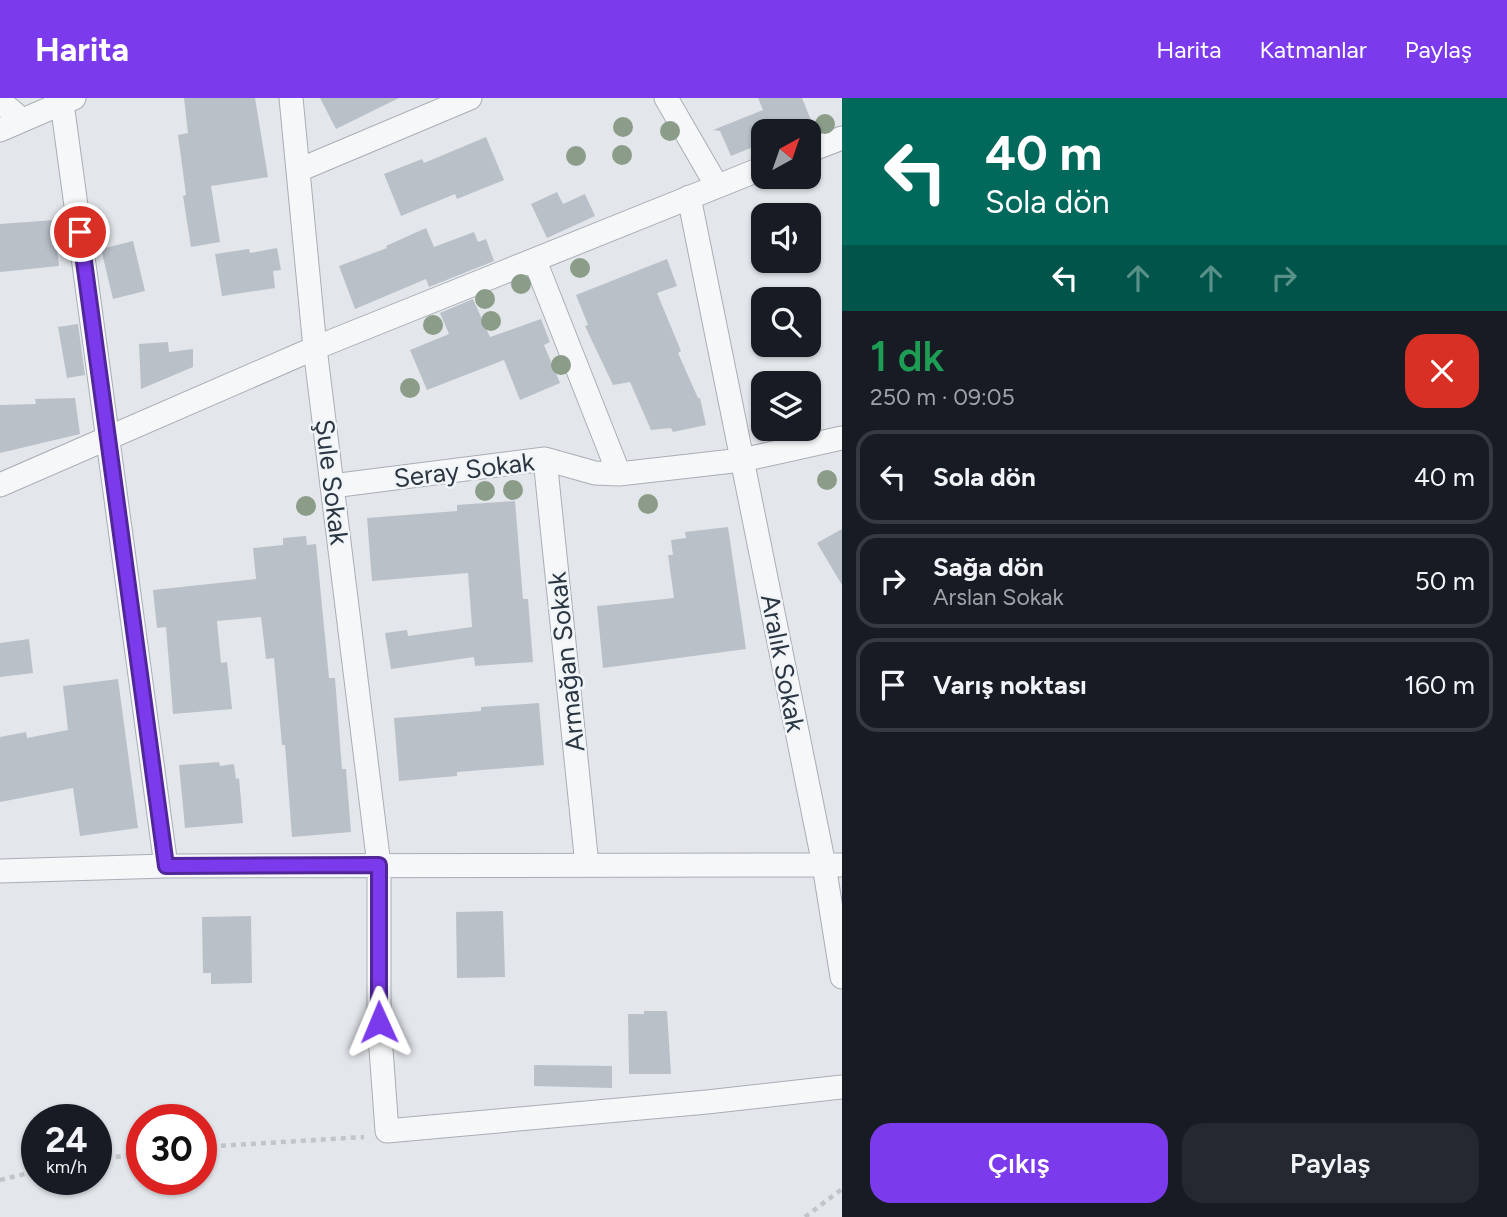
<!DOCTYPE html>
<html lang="tr">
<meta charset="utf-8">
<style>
body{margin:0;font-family:Figtree,sans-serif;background:#242831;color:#f1f3f6;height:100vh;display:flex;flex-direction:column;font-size:26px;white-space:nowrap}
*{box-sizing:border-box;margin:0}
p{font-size:23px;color:#9ea1a6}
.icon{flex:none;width:38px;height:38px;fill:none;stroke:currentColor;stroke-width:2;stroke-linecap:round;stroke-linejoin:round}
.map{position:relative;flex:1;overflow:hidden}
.details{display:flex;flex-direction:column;background:#171b24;width:665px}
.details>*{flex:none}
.guide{background:#00695c;color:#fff;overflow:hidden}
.needle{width:46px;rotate:40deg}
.fabs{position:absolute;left:751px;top:21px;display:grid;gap:14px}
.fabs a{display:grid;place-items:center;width:70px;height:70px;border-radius:14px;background:#171b24;box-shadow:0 2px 5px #0004;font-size:35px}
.speed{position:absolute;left:21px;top:1006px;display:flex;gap:14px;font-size:35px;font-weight:700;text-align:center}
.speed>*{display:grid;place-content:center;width:91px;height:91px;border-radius:50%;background:#171b24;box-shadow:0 2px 5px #0004;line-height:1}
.speed small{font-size:18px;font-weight:400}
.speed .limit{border:10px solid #d22;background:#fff;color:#111}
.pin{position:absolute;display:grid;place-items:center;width:60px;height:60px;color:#fff;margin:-30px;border:4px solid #fff;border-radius:50%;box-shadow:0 2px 7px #0007}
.me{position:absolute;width:77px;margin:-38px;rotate:359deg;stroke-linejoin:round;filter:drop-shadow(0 0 5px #0008)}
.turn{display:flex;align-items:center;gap:24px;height:147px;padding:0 28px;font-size:32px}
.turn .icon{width:91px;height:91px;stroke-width:2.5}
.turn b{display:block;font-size:49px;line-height:60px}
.lanes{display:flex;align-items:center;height:66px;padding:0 28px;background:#0003;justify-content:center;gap:35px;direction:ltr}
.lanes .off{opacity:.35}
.round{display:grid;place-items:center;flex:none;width:74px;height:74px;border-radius:21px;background:#242831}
.summary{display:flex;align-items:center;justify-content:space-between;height:119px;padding:0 28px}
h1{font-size:42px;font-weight:600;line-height:52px;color:#1e9e55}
.primary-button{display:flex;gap:14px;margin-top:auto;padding:14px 28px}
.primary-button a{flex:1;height:80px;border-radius:21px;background:#7c3aed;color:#fff;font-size:28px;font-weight:600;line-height:80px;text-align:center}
.primary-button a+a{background:#242831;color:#f1f3f6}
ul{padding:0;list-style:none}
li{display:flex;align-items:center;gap:21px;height:94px;margin:0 14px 10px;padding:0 14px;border:4px solid #363941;border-radius:21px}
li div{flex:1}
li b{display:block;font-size:26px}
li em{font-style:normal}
header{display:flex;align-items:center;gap:42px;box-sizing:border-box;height:98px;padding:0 35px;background:#7c3aed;color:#fff}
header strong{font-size:33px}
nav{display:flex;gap:38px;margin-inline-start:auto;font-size:24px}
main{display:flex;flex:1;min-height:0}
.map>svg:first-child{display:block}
.building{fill:#bac0c8}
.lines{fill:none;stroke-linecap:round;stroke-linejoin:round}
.street-casing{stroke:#a8aeb5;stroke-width:25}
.path{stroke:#c0c5ca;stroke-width:4.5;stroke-dasharray:5 5;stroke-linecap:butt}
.street{stroke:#f5f7f9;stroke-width:23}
.tree{fill:#8b9c89}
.route-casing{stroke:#51269a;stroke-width:18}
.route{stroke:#7c3aed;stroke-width:12}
.labels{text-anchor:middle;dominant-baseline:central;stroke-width:5;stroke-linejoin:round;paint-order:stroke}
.street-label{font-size:26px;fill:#2b3643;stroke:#f2f5f8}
</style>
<header>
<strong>Harita</strong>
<nav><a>Harita</a><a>Katmanlar</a><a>Paylaş</a></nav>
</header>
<main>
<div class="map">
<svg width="842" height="1119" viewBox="0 0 842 1119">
<rect width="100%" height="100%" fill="#e3e7eb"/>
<path class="building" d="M184,0H255L268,79L211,88L220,144L191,149L183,98L186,97L178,37L188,35Z
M320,0H399L336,31Z
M758,0H802L813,27L796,33H763V45L731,58L720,33L713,32L763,12Z
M486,39L504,82L457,101L455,96L401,118L384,76L422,61L424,65Z
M557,94L563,106L585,96L595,118L547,140L531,106Z
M54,122L59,168L0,174V126Z
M426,130L434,149L474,134L478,144L486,141L494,163L429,189L426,181L355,211L339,168L387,150L386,148Z
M133,143L145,193L113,201L101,151Z
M277,150L281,172L273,173L275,190L222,198L215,156L249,151L250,155Z
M667,161L677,188L657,195L681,253L678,255L698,300H700L706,327L673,334L671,330L651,332L630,284L613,287L585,228L588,227L576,197Z
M473,201L490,239L541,221L550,244L544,247L560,285L520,302L504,262L427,292L410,252L449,236L440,215Z
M78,226L85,277L67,280L58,229Z
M168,244L169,254L193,251V269L141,291L139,246Z
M75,300L80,336L0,355V307L36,306L35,301Z
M515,403L523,501H528L533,564L475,568L474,559L391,571L385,535L407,532L408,538L472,529L468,475L372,483L367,420L457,413V407Z
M728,429L746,551L603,570L597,508L674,500L668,457H673L671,442L686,440L685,434Z
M842,431V487L817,445Z
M306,438L307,447L316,446L329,580H335L342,671H346L351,734L292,739L285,647H282L274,560L266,561L261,519L217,523L221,565L227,564L232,611L173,616L166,529L157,530L153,492L256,481L253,450L283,447V440Z
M29,541L33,575L0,579V545Z
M118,581L138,730L80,738L73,690L0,704V639L26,634L27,640L68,632L63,588Z
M539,605L544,667L457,674V678L399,683L394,620L481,613V609Z
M219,664L220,668L234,666L236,681L239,680L243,725L185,730L179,667Z
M503,813L505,879L457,880L456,814Z
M251,818L252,885L211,886V875H203L202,819Z
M644,913H667L671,976H629L628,916H644Z
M534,967L612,968V990L534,988Z"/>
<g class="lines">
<defs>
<path id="street" d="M291,0L315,250L379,767V924L387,1033L707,1004L842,989
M666,0L717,88
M0,3L22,22
M62,5L166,768
M0,32L74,0
M808,53L842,40
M299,72L470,0
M689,99L824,767L842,879
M535,163L619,376
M545,361L587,767
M0,387L315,250L763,70
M332,388L545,361L595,375L619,376L742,362L842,340
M0,773L166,768L842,767"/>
</defs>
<use href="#street" class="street-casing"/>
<path class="path" d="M201,1049L364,1039
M96,1062L142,1055
M0,1082L37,1073
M805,1119L842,1091"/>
<use href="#street" class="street"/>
</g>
<g class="tree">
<circle cx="825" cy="26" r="10"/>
<circle cx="623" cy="29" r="10"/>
<circle cx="670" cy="33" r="10"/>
<circle cx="622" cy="57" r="10"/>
<circle cx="576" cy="58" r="10"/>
<circle cx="580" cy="170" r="10"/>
<circle cx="521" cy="186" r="10"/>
<circle cx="485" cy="201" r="10"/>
<circle cx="491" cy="223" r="10"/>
<circle cx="433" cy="227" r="10"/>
<circle cx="561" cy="267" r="10"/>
<circle cx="410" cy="290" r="10"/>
<circle cx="827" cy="382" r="10"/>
<circle cx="513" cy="392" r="10"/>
<circle cx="485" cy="393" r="10"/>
<circle cx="648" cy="406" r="10"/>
<circle cx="306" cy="408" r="10"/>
</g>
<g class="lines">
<defs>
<path id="route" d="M80,134L166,768L379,767V924"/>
</defs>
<use href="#route" class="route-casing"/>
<use href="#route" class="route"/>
</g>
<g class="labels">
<g class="street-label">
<text transform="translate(464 372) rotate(-7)">Seray Sokak</text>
<text transform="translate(332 384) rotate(83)">Şule Sokak</text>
<text transform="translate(566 564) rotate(-96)">Armağan Sokak</text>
<text transform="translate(783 565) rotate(79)">Aralık Sokak</text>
</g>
</g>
</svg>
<div class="fabs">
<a><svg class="needle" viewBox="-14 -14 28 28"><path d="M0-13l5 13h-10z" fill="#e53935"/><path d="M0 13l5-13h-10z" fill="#9ea1a6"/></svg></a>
<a><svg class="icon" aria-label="sound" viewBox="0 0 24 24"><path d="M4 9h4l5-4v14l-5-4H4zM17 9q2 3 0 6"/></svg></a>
<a><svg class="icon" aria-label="search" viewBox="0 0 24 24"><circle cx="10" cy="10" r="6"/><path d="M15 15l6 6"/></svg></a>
<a><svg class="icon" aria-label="layers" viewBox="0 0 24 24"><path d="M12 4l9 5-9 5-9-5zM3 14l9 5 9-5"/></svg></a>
</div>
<div class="speed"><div>24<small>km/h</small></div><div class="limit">30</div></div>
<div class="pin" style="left:80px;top:134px;background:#d93025"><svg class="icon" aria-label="arrive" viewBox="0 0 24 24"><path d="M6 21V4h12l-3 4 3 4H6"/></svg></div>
<svg class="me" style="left:379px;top:924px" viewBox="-20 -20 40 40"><path d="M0-17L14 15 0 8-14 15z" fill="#7c3aed" stroke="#fff" stroke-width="4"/></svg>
</div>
<section class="details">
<div class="guide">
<div class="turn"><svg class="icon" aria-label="left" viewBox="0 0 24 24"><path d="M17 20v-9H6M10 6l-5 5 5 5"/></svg><div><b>40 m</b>Sola dön</div></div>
<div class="lanes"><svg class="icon" aria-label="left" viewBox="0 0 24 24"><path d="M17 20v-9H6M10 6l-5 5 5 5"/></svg><svg class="icon off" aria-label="ahead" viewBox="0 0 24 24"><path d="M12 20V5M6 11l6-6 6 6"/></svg><svg class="icon off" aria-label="ahead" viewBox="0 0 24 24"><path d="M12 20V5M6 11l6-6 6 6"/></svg><svg class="icon off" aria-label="right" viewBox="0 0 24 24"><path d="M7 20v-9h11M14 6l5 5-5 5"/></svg></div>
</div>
<div class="summary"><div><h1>1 dk</h1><p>250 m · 09:05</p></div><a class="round" style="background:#d93025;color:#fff"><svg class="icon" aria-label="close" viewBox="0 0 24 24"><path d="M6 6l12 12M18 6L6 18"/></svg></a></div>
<ul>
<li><svg class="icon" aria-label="left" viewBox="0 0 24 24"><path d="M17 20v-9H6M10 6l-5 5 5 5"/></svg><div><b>Sola dön</b></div><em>40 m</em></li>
<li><svg class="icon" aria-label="right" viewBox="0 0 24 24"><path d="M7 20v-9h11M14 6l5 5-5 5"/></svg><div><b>Sağa dön</b><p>Arslan Sokak</p></div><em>50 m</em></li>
<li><svg class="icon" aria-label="arrive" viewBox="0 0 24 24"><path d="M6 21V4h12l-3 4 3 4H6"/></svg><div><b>Varış noktası</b></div><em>160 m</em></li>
</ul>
<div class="primary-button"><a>Çıkış</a><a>Paylaş</a></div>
</section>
</main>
